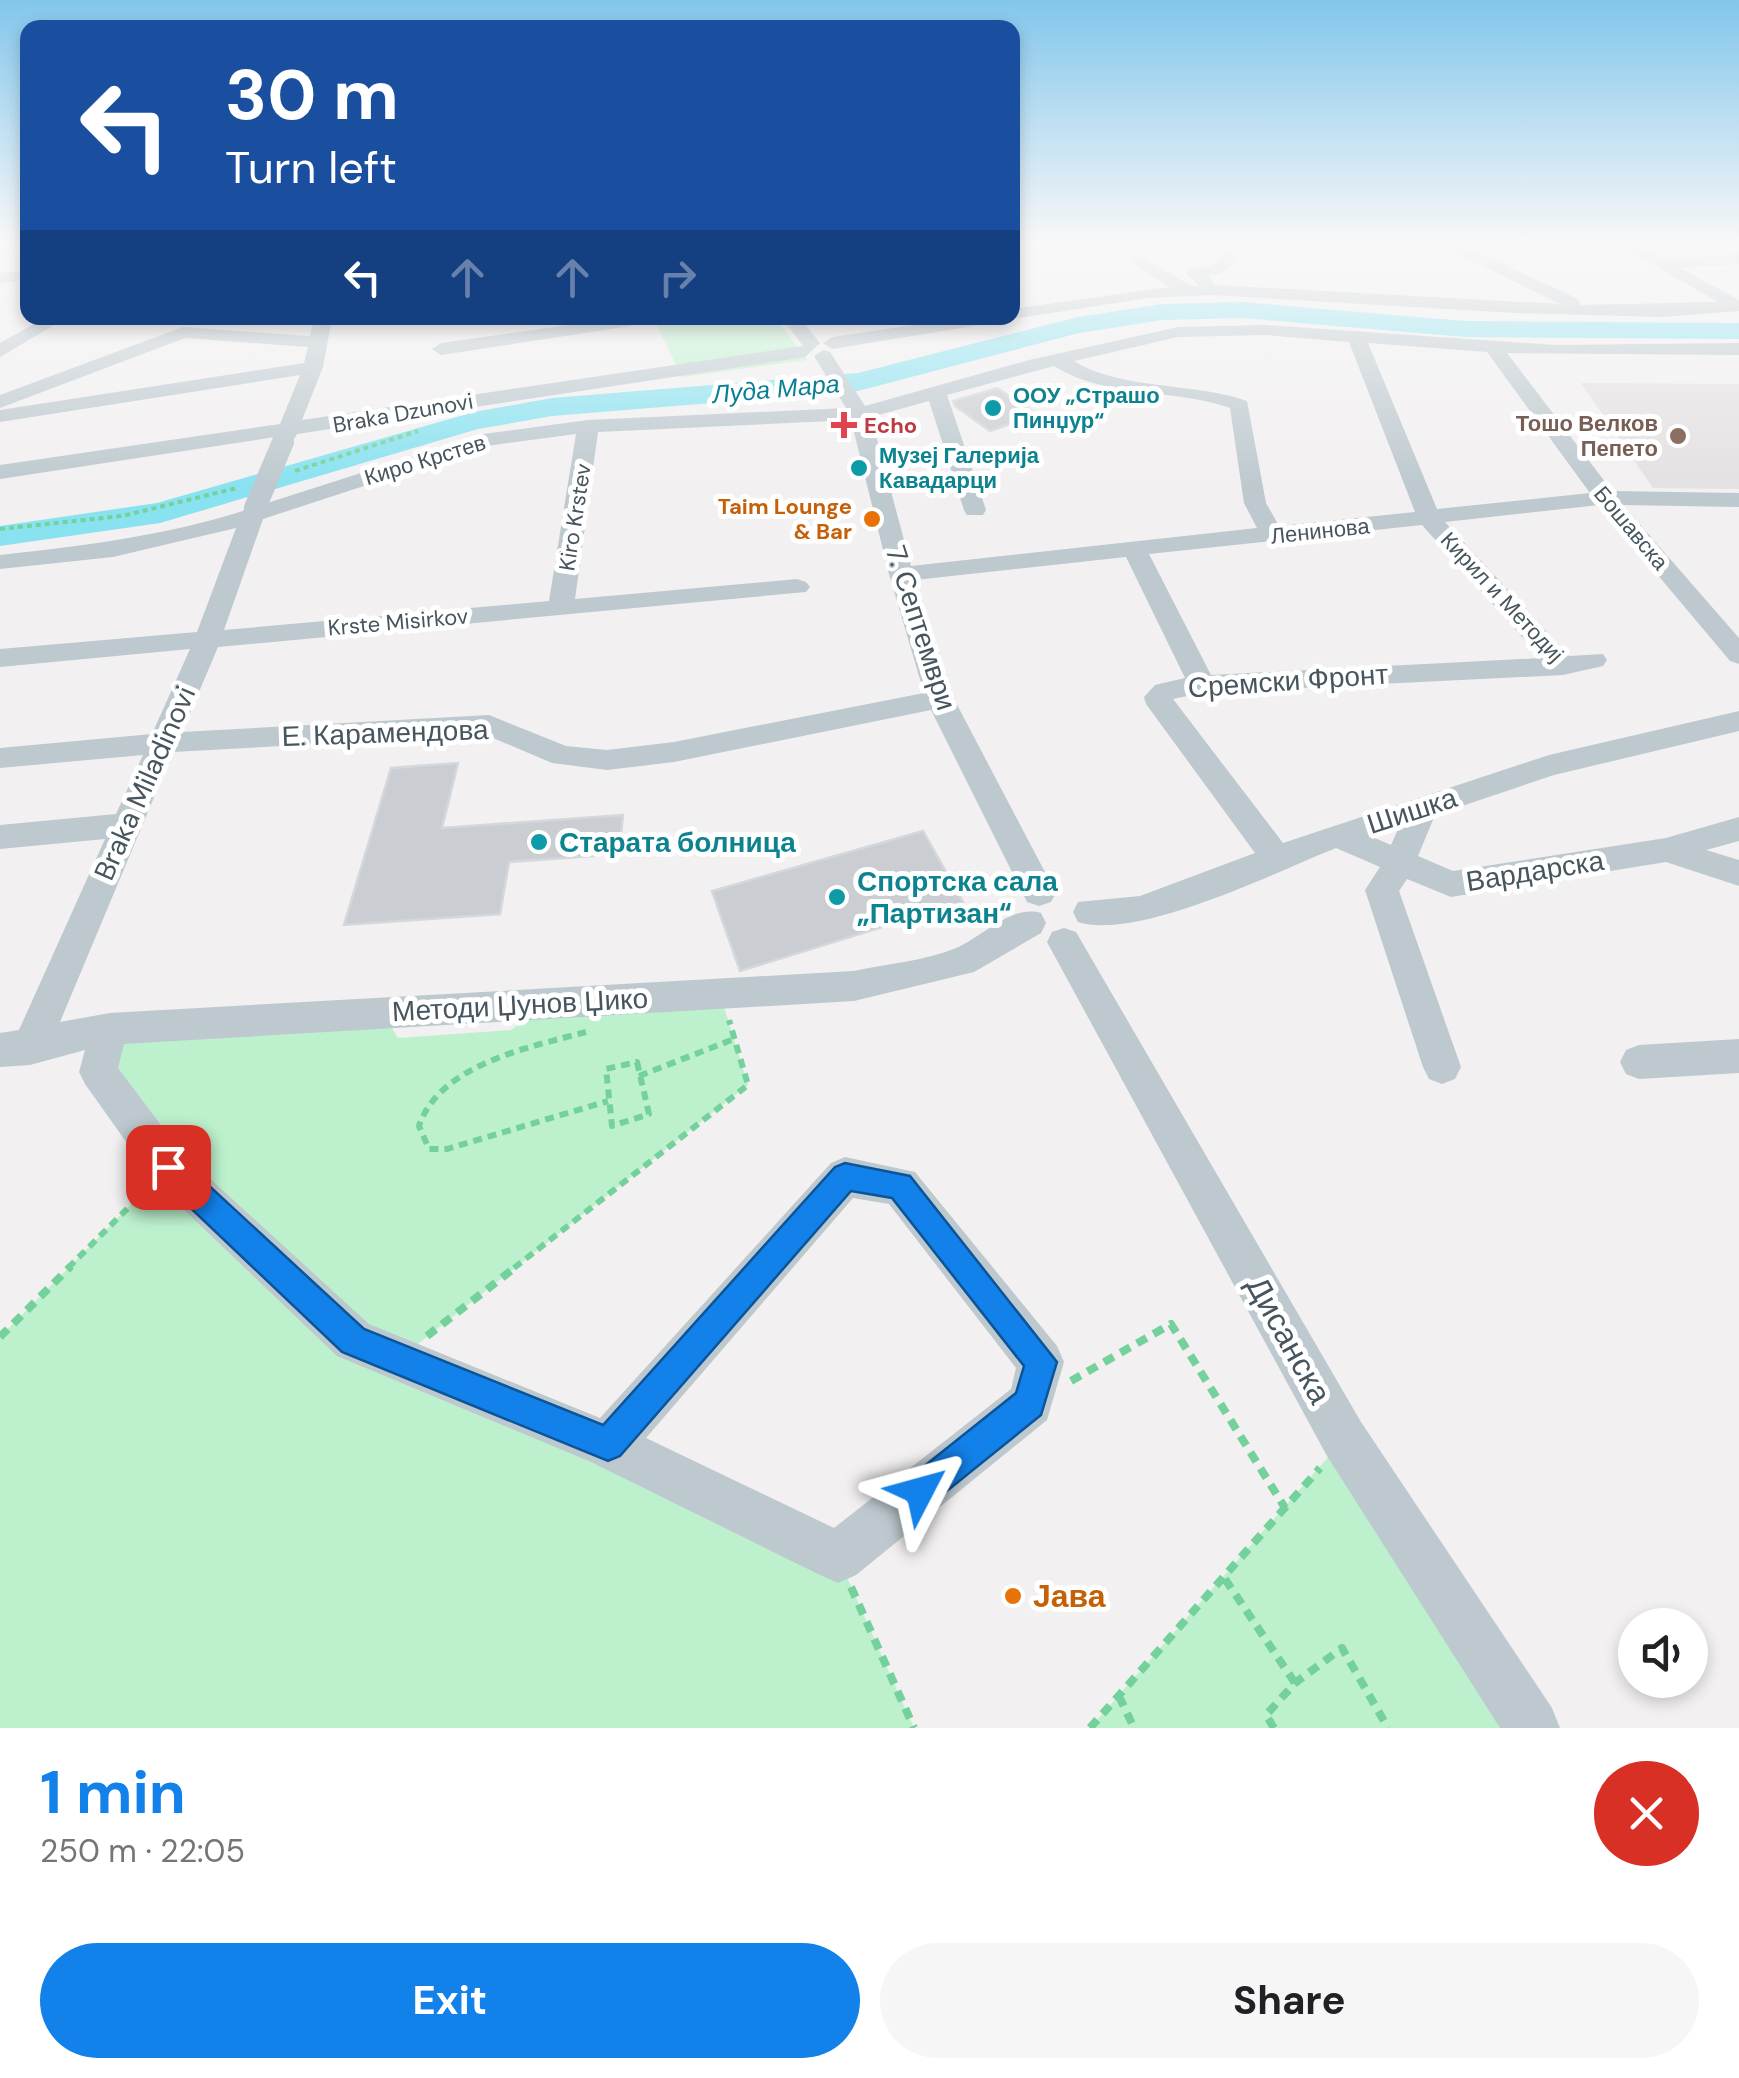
<!DOCTYPE html>
<meta charset="utf-8">
<style>
body{margin:0;font-family:"DM Sans",sans-serif;background:#f6f6f6;color:#202124;height:100vh;display:flex;flex-direction:column;font-size:38px;white-space:nowrap}
*{box-sizing:border-box;margin:0}
p{font-size:32px;color:#757577}
.icon{flex:none;width:55px;height:55px;fill:none;stroke:currentColor;stroke-width:2;stroke-linecap:round;stroke-linejoin:round}
.map{position:relative;height:1728px;overflow:hidden}
.drawer{display:flex;flex-direction:column;background:#fff;flex:1}
.drawer>*{flex:none}
.top-card{position:absolute;left:20px;top:20px;width:1000px;height:305px;border-radius:20px;box-shadow:0 5px 15px #0003;background:#1a4fa0;color:#fff;overflow:hidden}
.tools{position:absolute;left:1618px;top:1608px;display:grid;gap:20px}
.tools a{display:grid;place-items:center;width:90px;height:90px;border-radius:50%;background:#fff;box-shadow:0 5px 15px #0003;font-size:50px}
.pin{position:absolute;display:grid;place-items:center;width:85px;height:85px;color:#fff;margin:-42px;border-radius:20px;box-shadow:0 5px 15px #0006}
.me{position:absolute;width:110px;margin:-55px;rotate:51deg;stroke-linejoin:round;filter:drop-shadow(0 0 8px #0008)}
.turn{display:flex;align-items:center;gap:35px;height:210px;padding:0 40px;font-size:45px}
.turn .icon{width:130px;height:130px;stroke-width:2.5}
.turn b{display:block;font-size:70px;line-height:85px}
.lanes{display:flex;align-items:center;height:95px;padding:0 40px;background:#0003;justify-content:center;gap:50px;direction:ltr}
.lanes .off{opacity:.35}
.round{display:grid;place-items:center;flex:none;width:105px;height:105px;border-radius:52px;background:#f6f6f6}
.summary{display:flex;align-items:center;justify-content:space-between;height:170px;padding:0 40px}
h1{font-size:60px;font-weight:700;line-height:75px;color:#1281ea}
.button{display:flex;gap:20px;margin-top:auto;padding:20px 40px}
.button a{flex:1;height:115px;border-radius:60px;background:#1281ea;color:#fff;font-size:40px;font-weight:700;line-height:115px;text-align:center}
.button a+a{background:#f6f6f6;color:#202124}
.map>svg:first-child{display:block}
.education{fill:#e3e1e2}
.green{fill:#bdf1cd}
.lines{fill:none;stroke-linecap:round;stroke-linejoin:round}
.river{fill:#89e2f0;fill-rule:evenodd}
.building{fill:#caced3;stroke:#d4d7dc;stroke-width:2.5}
.path-far2{stroke:#74d19b;stroke-width:4;stroke-dasharray:5 4;stroke-linecap:butt}
.path-far1{stroke:#74d19b;stroke-width:6;stroke-dasharray:9 6;stroke-linecap:butt}
.path{stroke:#74d19b;stroke-width:8;stroke-dasharray:11 8;stroke-linecap:butt}
.minor{fill:#bdc9cf;fill-rule:evenodd}
.minor-bridge{stroke:#bdc9cf;stroke-width:22}
.route{fill:#1281ea;stroke:#0c5498;stroke-width:2.5}
.culture-dot{fill:#0f9aa8;stroke:#fff;stroke-width:4}
.health-dot{fill:#e0444e;stroke:#fff;stroke-width:4}
.education-dot{fill:#8d6e63;stroke:#fff;stroke-width:4}
.food-dot{fill:#e8710a;stroke:#fff;stroke-width:4}
.labels{text-anchor:middle;dominant-baseline:central;stroke-width:10;stroke-linejoin:round;paint-order:stroke}
.far-culture-label{font-size:22px;font-weight:bold;fill:#0d838f;stroke:#fff;text-anchor:start}
.far-street-label{font-size:22px;fill:#47555e;stroke:#fff}
.far-education-label{font-size:22px;font-weight:bold;fill:#785e54;stroke:#fff;text-anchor:end}
.far-health-label{font-size:22px;font-weight:bold;fill:#be3a42;stroke:#fff;text-anchor:start}
.far-food-label{font-size:22px;font-weight:bold;fill:#c56008;stroke:#fff;text-anchor:end}
.far-water-label{font-size:25px;font-style:italic;fill:#097f92;stroke:#fff}
.street-label{font-size:28px;fill:#47555e;stroke:#fff}
.culture-label{font-size:28px;font-weight:bold;fill:#0d838f;stroke:#fff;text-anchor:start}
.near-street-label{font-size:32px;fill:#47555e;stroke:#fff}
.near-food-label{font-size:32px;font-weight:bold;fill:#c56008;stroke:#fff;text-anchor:start}
</style>
<div class="map">
<svg width="1739" height="1728" viewBox="0 0 1739 1728">
<rect width="100%" height="100%" fill="#f2f0f0"/>
<path class="education" d="M1581,383L1739,384V489L1653,488Z"/>
<path class="green" d="M653,318H776L807,360L682,377Z
M720,994L748,1085L399,1359L838,1557L914,1728H0V1337L168,1167L98,1072L110,1029L383,1013L398,1038L511,1030L547,1004Z
M1344,1439L1532,1728H1090Z"/>
<g class="lines">
<path class="river" d="M1242,302L1466,321L1739,323V339L1466,337L1242,318L1163,320L1079,333L858,391L552,416L478,429L160,523L0,546V526L157,503L474,412L552,398L858,373L1078,317L1163,304Z"/>
</g>
<path class="building" d="M997,388L1037,414L990,431L955,406L953,401Z
M458,763L442,828L623,815L619,854L509,862L500,914L344,925L391,768Z
M923,831L963,902L740,971L712,891Z"/>
<g class="lines">
<path class="path-far2" d="M295,471L418,431
M0,529L122,516L237,488"/>
<path class="path-far1" d="M586,1032C530,1047 440,1064 419,1126L429,1149H447L608,1101
M637,1062L649,1114L612,1126L606,1069Z
M639,1076L734,1039
M68,1268L145,1191
M514,1268L748,1085L729,1020"/>
<path class="path" d="M427,1336L517,1266
M0,1337L71,1266
M1071,1381L1171,1324L1285,1508
M1225,1579L1295,1683
M851,1587L914,1728
M1119,1696L1134,1728
M1090,1728L1320,1468
M1274,1728L1266,1715L1295,1683L1342,1648L1388,1728"/>
<path class="minor" d="M1441,245H1463L1578,299L1580,305L1718,302L1619,245H1639L1664,259L1739,254V264L1680,268L1739,300V311L1661,317L1514,313L1212,295L1148,298L1012,319L1006,318H1012V309L1169,287L1132,262L1130,259L1138,254L1191,286H1199L1186,273L1188,269L1211,266L1230,252L1236,254V260L1222,273L1208,276L1215,285L1560,304Z
M28,270V280L0,283V273Z
M45,318H66L0,357V343Z
M314,318H332L323,367L302,420L803,346L782,318H800L820,343L805,357L297,434L290,446H276L275,437L0,479V465L280,424L300,375L0,422V410L304,363L308,347L185,338L0,408V395L183,327L310,336Z
M618,318L640,321L631,326L441,355L432,349L441,343Z
M961,318H1001L992,323L832,349L823,343L832,337Z
M1265,325L1555,345L1739,343V355L1507,353L1612,491L1739,493V507L1623,505L1739,638V664L1730,661L1599,505L1445,522L1569,656L1603,654L1607,660L1603,666L1563,675L1202,693L1173,699L1283,843L1549,755L1739,711V731L1554,775L1435,815L1418,856L1453,871L1666,838L1739,817V841L1706,850L1739,860V886L1666,862L1451,897L1407,879L1399,891L1461,1067L1455,1079L1442,1084L1429,1079L1423,1067L1365,890L1380,867L1336,848C1278,871 1138,941 1078,922L1073,912L1078,902L1140,896L1255,853L1146,704L1144,697L1155,685L1185,678L1126,557L915,580L954,699L1056,893L1051,902L1039,906L1027,902L931,710L674,762L607,770L552,763L486,735L173,752L60,1022L110,1013L854,971C886,964 925,961 956,948C982,937 1012,904 1041,913L1046,923L1041,933L974,972L854,1001L124,1044L118,1068L182,1153L369,1324L600,1418L831,1163L845,1157L915,1172L1057,1346L1064,1362L1047,1420L856,1575L838,1583L820,1575L591,1462L337,1356L154,1181L85,1084L79,1072L85,1050L30,1065L0,1067V1033L19,1030L105,839L0,849V825L116,814L143,755L0,768V748L152,734L190,649L0,667V649L197,632L236,528L113,557L0,569V555C83,546 163,536 243,511L247,503L264,504L483,434L588,420L846,408L814,356L823,350L830,352L865,406L1029,360L1178,327ZM1265,335L1349,342L1415,512L1279,526L1266,503L1247,401C1194,382 1119,390 1074,361L1178,337ZM1368,343L1487,352L1590,493L1437,509ZM1054,366C1107,399 1173,388 1230,408L1244,503L1257,528L911,566L871,417L929,401L964,510L967,515H983L986,510L947,395ZM851,420L889,574L924,693L674,742L607,750L566,746L489,715L182,732L218,647L806,592L810,587L806,582L797,579L575,599L598,432ZM576,434L549,601L224,630L263,519L486,446ZM1422,525L1541,658L1211,675L1149,554ZM1399,827L1391,845L1370,836ZM853,1198L889,1204L1016,1368L1011,1389L834,1528L646,1438Z
M1064,928L1076,932L1361,1422L1552,1708L1560,1728H1500L1327,1456L1047,942L1052,932Z
M1739,1039V1073L1639,1079L1626,1074L1620,1062L1626,1050L1639,1045Z"/>
<path class="minor-bridge" d="M255,508L283,442"/>
</g>
<linearGradient id="sky" x2="0" y2="1"><stop stop-color="#82c6eb"/><stop offset="0.5" stop-color="#f9f8f8"/><stop offset="1" stop-color="#f9f8f8" stop-opacity="0"/></linearGradient>
<rect width="1739" height="487" fill="url(#sky)"/>
<path class="route" d="M168,1153L178,1157L364,1329L603,1425L835,1167L845,1163L910,1176L1057,1362L1041,1415L932,1503L920,1508L908,1503L902,1491L908,1479L1016,1393L1024,1366L892,1198L851,1191L620,1456L608,1461L342,1352L158,1177L154,1167L158,1157Z"/>
<g class="culture-dot">
<circle cx="993" cy="408" r="10"/>
<circle cx="859" cy="468" r="10"/>
<circle cx="539" cy="842" r="10"/>
<circle cx="837" cy="897" r="10"/>
</g>
<path class="health-dot" d="M839 410h10v10h10v10h-10v10h-10v-10h-10v-10h10z"/>
<circle class="education-dot" cx="1678" cy="436" r="10"/>
<g class="food-dot">
<circle cx="872" cy="519" r="10"/>
<circle cx="1013" cy="1596" r="10"/>
</g>
<g class="labels">
<g class="far-culture-label">
<text x="1013" y="395">ООУ „Страшо<tspan x="1013" dy="25">Пинџур“</tspan></text>
<text x="879" y="455">Музеј Галерија<tspan x="879" dy="25">Кавадарци</tspan></text>
</g>
<g class="far-street-label">
<text transform="translate(403 413) rotate(-10)">Braka Dzunovi</text>
<text transform="translate(425 460) rotate(-17)">Киро Крстев</text>
<text transform="translate(575 517) rotate(-81)">Kiro Krstev</text>
<text transform="translate(1631 528) rotate(50)">Бошавска</text>
<text transform="translate(1320 531) rotate(-6)">Ленинова</text>
<text transform="translate(1502 597) rotate(47)">Кирил и Методиј</text>
<text transform="translate(398 622) rotate(-5)">Krste Misirkov</text>
</g>
<g class="far-education-label">
<text x="1658" y="423">Тошо Велков<tspan x="1658" dy="25">Пепето</tspan></text>
</g>
<g class="far-health-label">
<text x="864" y="425">Echo</text>
</g>
<g class="far-food-label">
<text x="852" y="506">Taim Lounge<tspan x="852" dy="25">&amp; Bar</tspan></text>
</g>
<g class="far-water-label">
<text transform="translate(776 389) rotate(-5)">Луда Мара</text>
</g>
<g class="street-label">
<text transform="translate(921 628) rotate(72)">7. Септември</text>
<text transform="translate(1288 681) rotate(-4)">Сремски Фронт</text>
<text transform="translate(385 733) rotate(-2)">Е. Карамендова</text>
<text transform="translate(145 783) rotate(-66)">Braka Miladinovi</text>
<text transform="translate(1412 811) rotate(-18)">Шишка</text>
<text transform="translate(1535 871) rotate(-9)">Вардарска</text>
<text transform="translate(520 1005) rotate(-3)">Методи Џунов Џико</text>
</g>
<g class="culture-label">
<text x="559" y="842">Старата болница</text>
<text x="857" y="881">Спортска сала<tspan x="857" dy="32">„Партизан“</tspan></text>
</g>
<g class="near-street-label">
<text transform="translate(1289 1340) rotate(61)">Дисанска</text>
</g>
<g class="near-food-label">
<text x="1033" y="1596">Јава</text>
</g>
</g>
</svg>
<div class="tools">
<a><svg class="icon" aria-label="sound" viewBox="0 0 24 24"><path d="M4 9h4l5-4v14l-5-4H4zM17 9q2 3 0 6"/></svg></a>
</div>
<div class="pin" style="left:168px;top:1167px;background:#d93025"><svg class="icon" aria-label="arrive" viewBox="0 0 24 24"><path d="M6 21V4h12l-3 4 3 4H6"/></svg></div>
<svg class="me" style="left:920px;top:1491px" viewBox="-20 -20 40 40"><path d="M0-17L14 15 0 8-14 15z" fill="#1281ea" stroke="#fff" stroke-width="4"/></svg>
<div class="top-card">
<div class="turn"><svg class="icon" aria-label="left" viewBox="0 0 24 24"><path d="M17 20v-9H6M10 6l-5 5 5 5"/></svg><div><b>30 m</b>Turn left</div></div>
<div class="lanes"><svg class="icon" aria-label="left" viewBox="0 0 24 24"><path d="M17 20v-9H6M10 6l-5 5 5 5"/></svg><svg class="icon off" aria-label="ahead" viewBox="0 0 24 24"><path d="M12 20V5M6 11l6-6 6 6"/></svg><svg class="icon off" aria-label="ahead" viewBox="0 0 24 24"><path d="M12 20V5M6 11l6-6 6 6"/></svg><svg class="icon off" aria-label="right" viewBox="0 0 24 24"><path d="M7 20v-9h11M14 6l5 5-5 5"/></svg></div>
</div>
</div>
<section class="drawer">
<div class="summary"><div><h1>1 min</h1><p>250 m · 22:05</p></div><a class="round" style="background:#d93025;color:#fff"><svg class="icon" aria-label="close" viewBox="0 0 24 24"><path d="M6 6l12 12M18 6L6 18"/></svg></a></div>
<div class="button"><a>Exit</a><a>Share</a></div>
</section>
